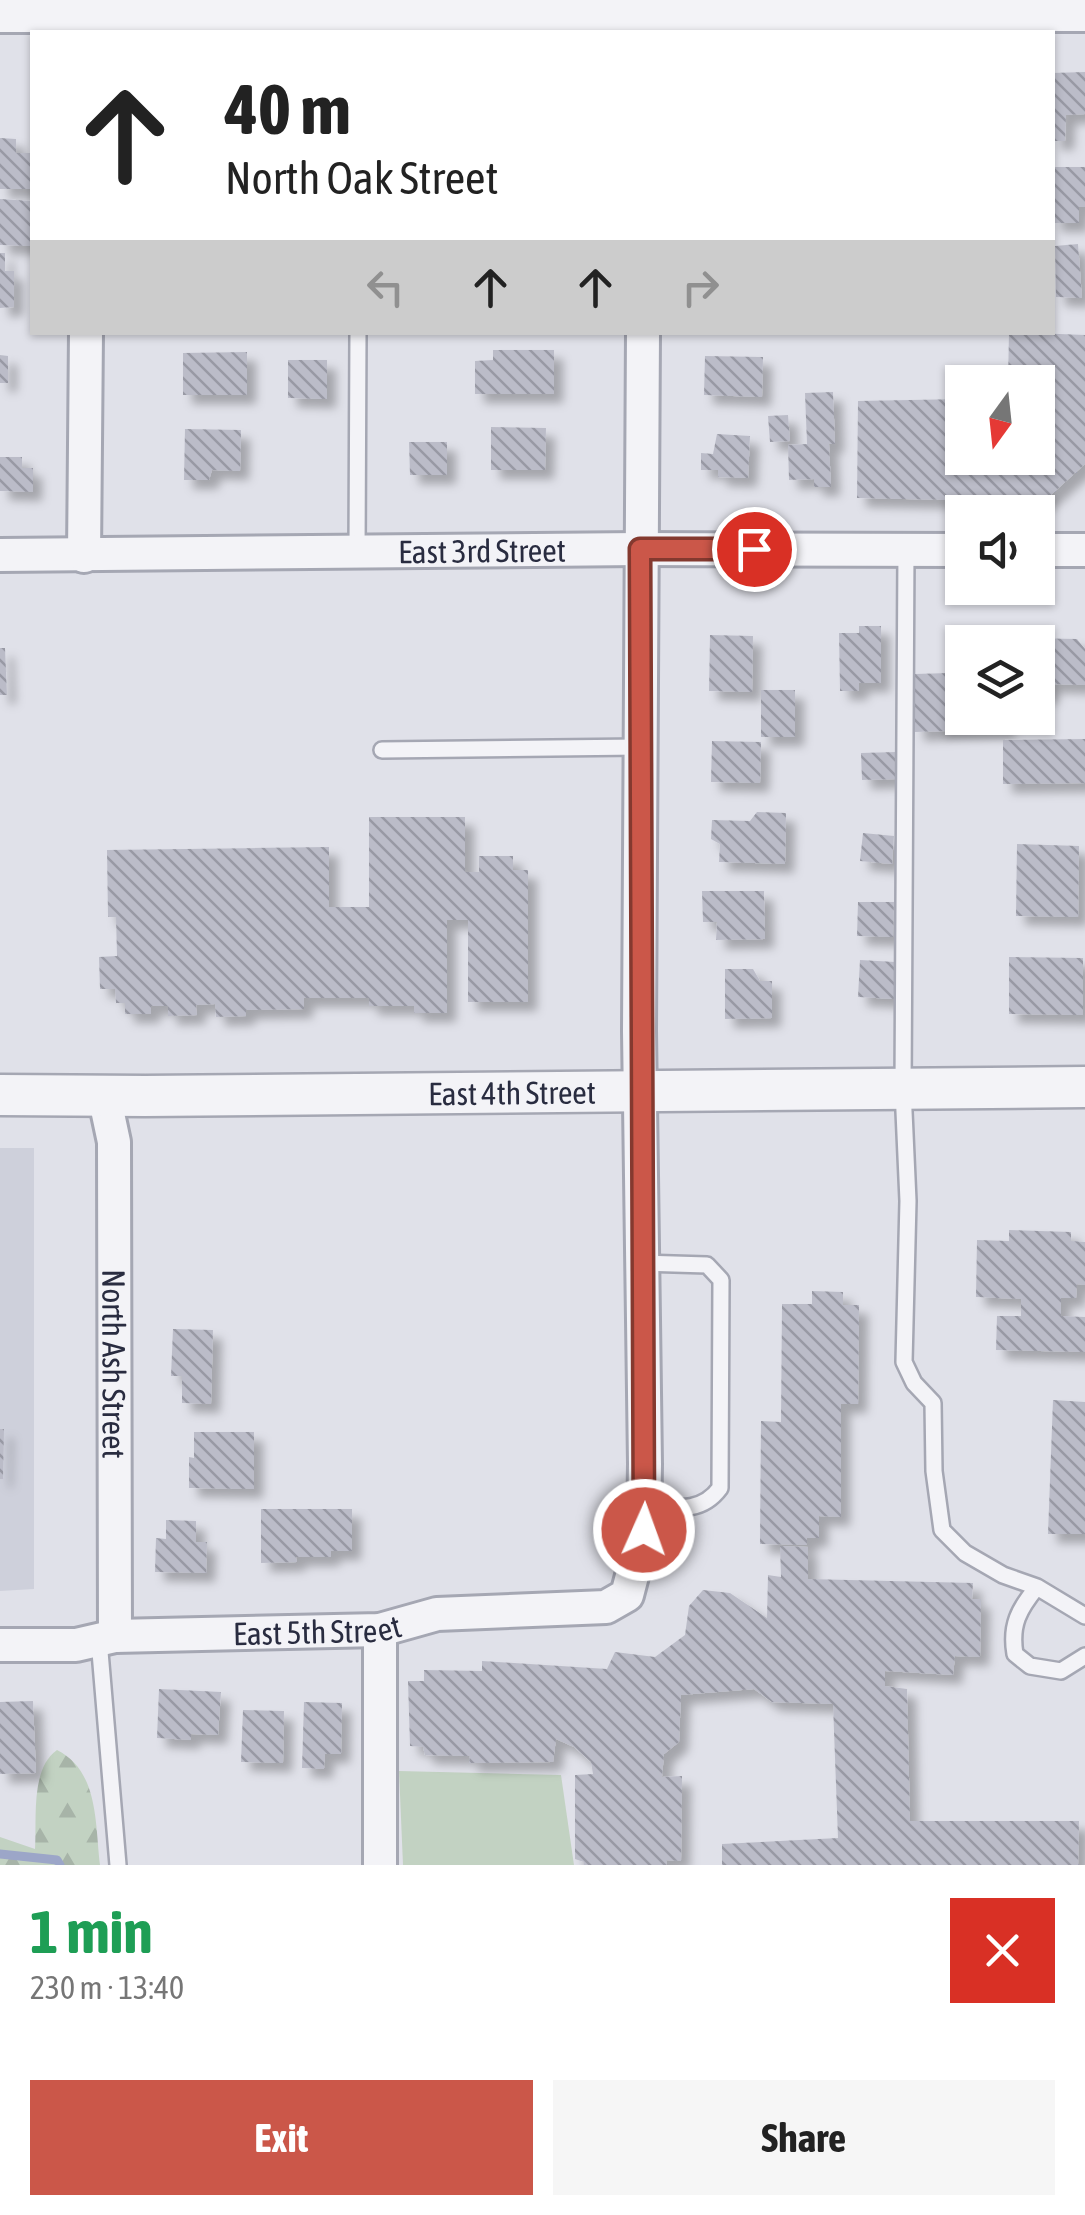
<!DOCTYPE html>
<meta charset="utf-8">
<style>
body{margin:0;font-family:"Asap Condensed",sans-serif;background:#f6f6f6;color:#222;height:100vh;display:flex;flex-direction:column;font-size:38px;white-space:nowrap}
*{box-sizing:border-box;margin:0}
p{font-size:32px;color:#767676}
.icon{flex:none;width:55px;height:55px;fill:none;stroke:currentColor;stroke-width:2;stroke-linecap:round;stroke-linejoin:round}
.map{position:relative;height:1865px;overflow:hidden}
.details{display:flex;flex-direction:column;background:#fff;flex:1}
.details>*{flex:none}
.top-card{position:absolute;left:30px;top:30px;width:1025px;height:305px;border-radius:0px;box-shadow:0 2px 8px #0004;background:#fff;color:#222;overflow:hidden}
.needle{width:65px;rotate:195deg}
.buttons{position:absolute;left:945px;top:365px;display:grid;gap:20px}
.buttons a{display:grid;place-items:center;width:110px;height:110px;border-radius:0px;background:#fff;box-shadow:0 2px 8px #0004;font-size:50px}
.pin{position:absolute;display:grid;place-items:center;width:85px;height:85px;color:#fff;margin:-42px;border:5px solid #fff;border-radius:50%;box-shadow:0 2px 10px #0007}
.me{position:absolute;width:110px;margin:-55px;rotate:2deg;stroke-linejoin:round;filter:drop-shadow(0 0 8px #0008)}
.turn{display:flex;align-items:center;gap:35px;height:210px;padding:0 30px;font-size:45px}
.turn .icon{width:130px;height:130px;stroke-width:2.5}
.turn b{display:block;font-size:70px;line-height:85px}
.lanes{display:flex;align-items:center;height:95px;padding:0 30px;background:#0003;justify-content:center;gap:50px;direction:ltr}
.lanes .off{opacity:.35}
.round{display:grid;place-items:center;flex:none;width:105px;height:105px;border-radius:0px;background:#f6f6f6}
.head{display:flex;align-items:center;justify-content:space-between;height:170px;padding:0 30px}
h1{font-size:60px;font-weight:700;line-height:75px;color:#1e9e55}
.cta{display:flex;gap:20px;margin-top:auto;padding:20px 30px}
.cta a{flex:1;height:115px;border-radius:0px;background:#cb5749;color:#fff;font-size:40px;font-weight:700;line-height:115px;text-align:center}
.cta a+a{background:#f6f6f6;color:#222}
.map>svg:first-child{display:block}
.built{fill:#ced0db}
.forest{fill:url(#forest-firs)}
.green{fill:#c2d2c2}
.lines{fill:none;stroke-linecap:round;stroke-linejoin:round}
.stream{stroke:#9ca6c8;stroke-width:9}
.building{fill:url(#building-back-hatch);filter:url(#shadow)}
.service-casing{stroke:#a5a7b3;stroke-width:20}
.minor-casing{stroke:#a5a7b3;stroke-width:38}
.tertiary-casing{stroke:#a5a7b3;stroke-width:45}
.service{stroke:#f3f3f7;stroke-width:15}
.minor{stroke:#f3f3f7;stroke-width:32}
.tertiary{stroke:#f3f3f7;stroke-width:40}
.route-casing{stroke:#84392f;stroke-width:25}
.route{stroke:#cb5749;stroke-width:18}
.labels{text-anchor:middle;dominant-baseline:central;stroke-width:10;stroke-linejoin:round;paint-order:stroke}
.street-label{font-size:32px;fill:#292c40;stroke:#f0f1f6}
</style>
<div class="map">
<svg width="1085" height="1865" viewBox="0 0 1085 1865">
<defs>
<pattern id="forest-firs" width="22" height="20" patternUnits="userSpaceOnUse" patternTransform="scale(2.5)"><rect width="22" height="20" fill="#c2d2c2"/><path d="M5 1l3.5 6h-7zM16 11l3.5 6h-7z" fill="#a7b4a8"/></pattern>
<pattern id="building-back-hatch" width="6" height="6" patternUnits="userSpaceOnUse" patternTransform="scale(2.5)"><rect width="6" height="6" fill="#bbbcc8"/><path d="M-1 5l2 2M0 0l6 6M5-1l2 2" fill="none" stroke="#9899a4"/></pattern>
<filter id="shadow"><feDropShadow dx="9" dy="9" stdDeviation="5" flood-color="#0004"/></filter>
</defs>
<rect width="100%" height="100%" fill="#e0e1e9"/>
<path class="built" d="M0,1148H34V1589L0,1591Z"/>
<path class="forest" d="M57,1750C99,1771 95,1824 100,1865H0V1837L35,1849C37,1820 30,1769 57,1750Z"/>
<path class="green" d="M399,1771L561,1775L574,1865H403Z"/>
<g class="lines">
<path class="stream" d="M0,1854L57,1860L60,1865"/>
</g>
<path class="building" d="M1085,72V114L1066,115L1065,141H1052V73Z
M0,138L16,139V153H31L30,189H0Z
M1052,167H1085V207H1079V223H1052Z
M0,199L32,201V246L0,245Z
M1078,244L1082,298L1056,297L1055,246Z
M0,253H5V271H14V307L0,308Z
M1009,332L1085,335V464L1043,502L857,498L858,401L962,399V458H1038V382H1008Z
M493,350H554V394H475V361L493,360Z
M247,352V395H183V353Z
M0,355L8,356V383H0Z
M705,356L763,357L762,397L704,395Z
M288,360H327V399L288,398Z
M833,392L835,444H829L831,487H814V479L789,480L788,445L807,444L805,393Z
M788,415L790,441L770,442L768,416Z
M491,427L546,428L545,470H491Z
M185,429L241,430L240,471L212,470L209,480H184Z
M717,434L750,436L748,478L718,477V470H701V453L713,454Z
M409,442H447V475H410Z
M0,457H22V468H33V492L0,491Z
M859,626H881V683H859V691H840L839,633H859Z
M710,635L753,636L752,692L709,691Z
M1025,638L1077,639L1085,649V685L1050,684V695L1038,694V642H1024Z
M0,648H5L7,695H0Z
M950,673L962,678V718H1006L1007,729L915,732L914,674Z
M761,690H795V737H761Z
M1085,739V783L1003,784V740Z
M712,741L761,742L760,783L711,782Z
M896,752V779L862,780L861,753Z
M757,812L786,813L785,864L719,862L720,844L711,839L712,820L750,821Z
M369,817H465V872H479V856H513V870H528V1002H468V920H447V1013H414V1006H369V998H304V1009L246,1010V1016L216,1017L215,1004L196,1005L197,1015L168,1016V1006H151V1014H125V1003H116L115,989H100L99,957L117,956L116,917H108L107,850L329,847V907H369Z
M863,833L894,836L892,864L860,861Z
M1017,844L1079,846L1078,917L1016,916Z
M702,891H764L765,939L716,940L717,922H703Z
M858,902H894L893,937L857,936Z
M1009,957L1083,958V1015L1009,1014Z
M860,960L895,962L894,999L858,997Z
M725,969H753L760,981H772V1018L725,1019Z
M1009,1230L1071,1232V1241L1085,1242V1285L1077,1284L1076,1298H1061V1316L1085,1317V1352L996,1350L997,1316H1021V1299L976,1297L977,1240L1009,1241Z
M812,1291L843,1292V1305H859L858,1404H841V1517L819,1516V1538H807V1545L760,1544L761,1421L781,1422L782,1304H812Z
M173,1329L213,1330L211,1404L182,1403V1376H171Z
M1053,1400L1085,1402V1534H1048Z
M0,1429H4L3,1479H0Z
M194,1432H254V1489L189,1488V1457L194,1458Z
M261,1509H352V1551H331V1557H296L297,1562L261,1563Z
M166,1520L196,1521V1542H207L206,1573L155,1572L156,1538L166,1539Z
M780,1546L808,1547V1579L973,1583L972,1599H981L980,1657L955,1656L953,1675L885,1671V1686L907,1689L910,1821H1079L1078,1865H722V1844L838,1838L833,1704L772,1702L754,1689L681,1695L679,1742L664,1754L662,1777L682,1776L681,1861L666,1860L667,1865H584V1862L575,1859V1775L593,1774L591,1762L574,1747L556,1739L553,1762L469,1763L470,1756L425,1755L423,1747L410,1746L408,1681H424V1670L482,1671V1661L607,1669L615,1652L655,1657L685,1635L689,1606L703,1590L730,1593L767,1618L768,1575L781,1577Z
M159,1689L221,1692L218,1735L191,1734V1740L157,1738Z
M33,1701L36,1773L0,1774V1702Z
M304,1702L342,1703L341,1754H325L324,1769L302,1768Z
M243,1710L284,1711L283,1763L241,1762Z"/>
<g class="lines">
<defs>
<path id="service" d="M906,549L903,1089L908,1201L904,1362L914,1383L933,1403L934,1471L942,1530L965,1553L1003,1575L1037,1587L1085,1616
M357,552L358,332
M382,750L640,747
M641,1263L707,1265L721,1280L720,1488C700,1515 674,1507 644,1504
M1037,1587C1019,1609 1010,1625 1015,1654L1030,1666L1061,1671L1085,1656
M99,1640L118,1865"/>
<g id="minor">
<path d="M0,16L1085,15"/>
<path d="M1038,550H1085"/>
<path id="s1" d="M0,555L640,549L962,550"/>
<path d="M84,556L86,332"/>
<path id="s2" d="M104,1095L114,1142L115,1636"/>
<path id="s3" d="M0,1645H76L115,1636L380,1630L437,1614L606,1607L627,1595L644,1530L645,1464L639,1031L643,332"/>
<path d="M380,1865V1630"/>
</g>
<g id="tertiary">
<path id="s4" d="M0,1095L145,1096L1085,1087"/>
</g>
</defs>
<use href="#service" class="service-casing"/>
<use href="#minor" class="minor-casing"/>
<use href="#tertiary" class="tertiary-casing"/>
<use href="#service" class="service"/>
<use href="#minor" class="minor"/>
<use href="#tertiary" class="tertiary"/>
</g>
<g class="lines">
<defs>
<path id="route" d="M644,1530L640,549H754"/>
</defs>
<use href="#route" class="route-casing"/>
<use href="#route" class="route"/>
</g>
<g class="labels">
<g class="street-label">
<text stroke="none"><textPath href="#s1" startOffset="482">East 3rd Street</textPath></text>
<text stroke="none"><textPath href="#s4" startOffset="512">East 4th Street</textPath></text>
<text stroke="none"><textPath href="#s2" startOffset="270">North Ash Street</textPath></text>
<text stroke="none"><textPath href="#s3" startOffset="318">East 5th Street</textPath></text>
</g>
</g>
</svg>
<div class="buttons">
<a><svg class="needle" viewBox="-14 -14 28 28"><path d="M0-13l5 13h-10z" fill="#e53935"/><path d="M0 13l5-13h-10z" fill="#767676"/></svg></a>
<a><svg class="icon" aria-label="sound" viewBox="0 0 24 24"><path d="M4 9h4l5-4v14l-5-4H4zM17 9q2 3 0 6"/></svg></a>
<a><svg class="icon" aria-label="layers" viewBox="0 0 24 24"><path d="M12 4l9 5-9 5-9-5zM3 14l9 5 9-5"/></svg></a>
</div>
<div class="pin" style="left:754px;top:549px;background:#d93025"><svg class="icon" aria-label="arrive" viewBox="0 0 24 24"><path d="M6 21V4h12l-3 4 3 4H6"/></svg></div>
<svg class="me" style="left:644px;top:1530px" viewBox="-20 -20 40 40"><circle r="17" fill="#cb5749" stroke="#fff" stroke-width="3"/><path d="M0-11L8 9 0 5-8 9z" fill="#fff"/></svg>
<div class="top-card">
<div class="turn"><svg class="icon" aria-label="ahead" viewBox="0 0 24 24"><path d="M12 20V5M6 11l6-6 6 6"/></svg><div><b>40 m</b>North Oak Street</div></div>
<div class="lanes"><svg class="icon off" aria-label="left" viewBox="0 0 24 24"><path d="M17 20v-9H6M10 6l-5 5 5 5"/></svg><svg class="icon" aria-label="ahead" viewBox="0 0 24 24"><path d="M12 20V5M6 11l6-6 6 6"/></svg><svg class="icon" aria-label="ahead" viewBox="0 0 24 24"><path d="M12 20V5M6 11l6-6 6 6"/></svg><svg class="icon off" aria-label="right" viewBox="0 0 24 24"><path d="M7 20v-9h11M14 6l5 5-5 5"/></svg></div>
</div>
</div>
<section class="details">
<div class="head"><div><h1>1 min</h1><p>230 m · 13:40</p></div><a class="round" style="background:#d93025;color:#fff"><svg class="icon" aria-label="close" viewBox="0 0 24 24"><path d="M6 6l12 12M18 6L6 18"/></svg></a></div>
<div class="cta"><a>Exit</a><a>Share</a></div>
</section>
